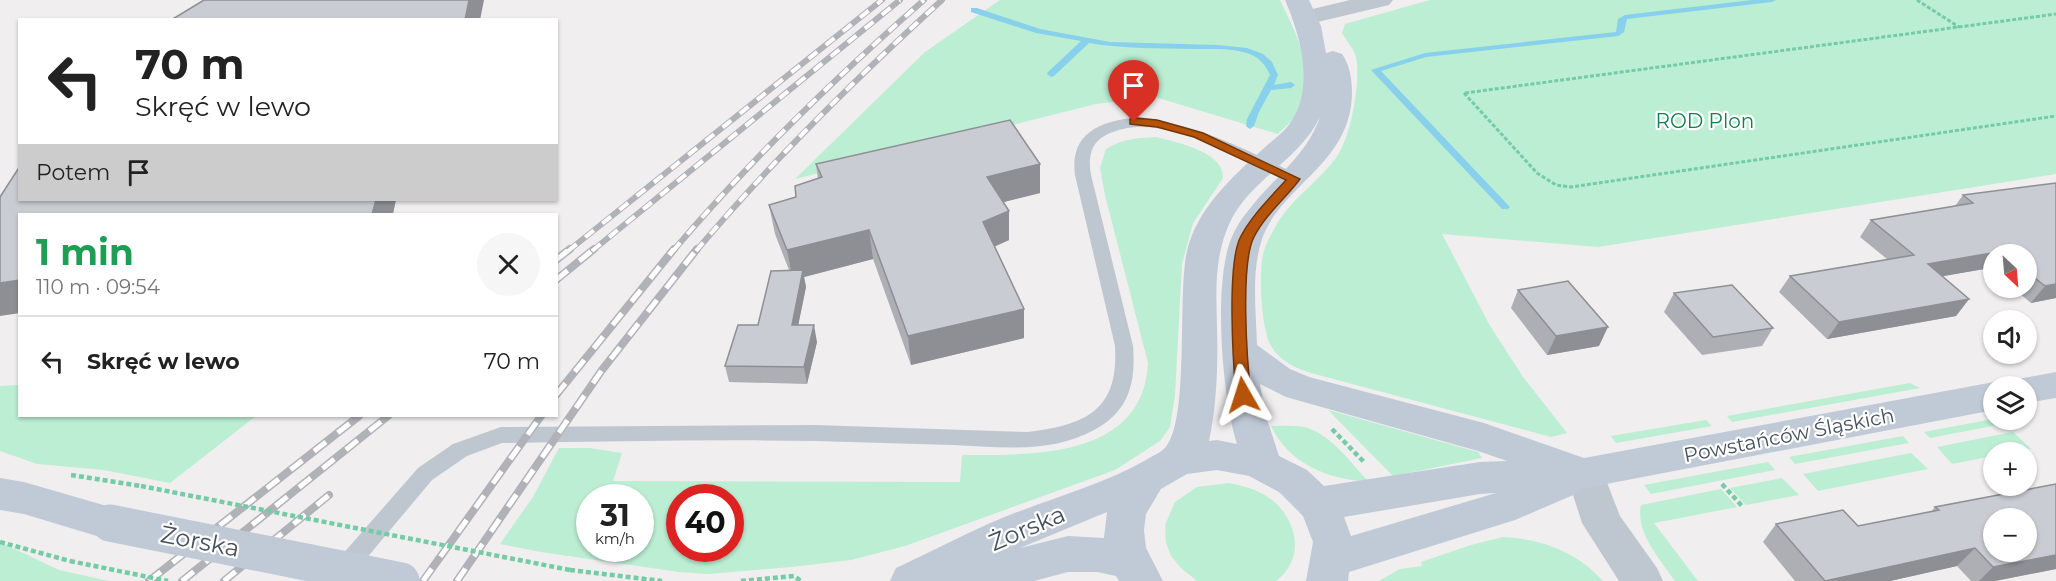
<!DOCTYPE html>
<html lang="pl">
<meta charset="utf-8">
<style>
body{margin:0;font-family:Montserrat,sans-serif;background:#f6f6f6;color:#222;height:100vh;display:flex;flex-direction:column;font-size:22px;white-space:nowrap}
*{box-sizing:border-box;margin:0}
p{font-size:20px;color:#767676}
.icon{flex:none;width:33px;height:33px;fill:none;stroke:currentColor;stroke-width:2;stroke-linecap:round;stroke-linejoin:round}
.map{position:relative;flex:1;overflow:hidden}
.details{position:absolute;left:18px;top:213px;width:540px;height:204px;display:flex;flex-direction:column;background:#fff;border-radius:0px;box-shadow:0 2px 4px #0004}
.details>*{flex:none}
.banner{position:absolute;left:18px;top:18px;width:540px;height:183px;border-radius:0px;box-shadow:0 2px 4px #0004;background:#fff;color:#222;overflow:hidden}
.needle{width:39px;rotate:154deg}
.fabs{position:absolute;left:1983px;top:244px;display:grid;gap:12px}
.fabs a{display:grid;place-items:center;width:54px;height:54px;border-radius:50%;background:#fff;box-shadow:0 2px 4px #0004;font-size:30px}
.speed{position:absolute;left:576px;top:484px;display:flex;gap:12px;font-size:30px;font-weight:700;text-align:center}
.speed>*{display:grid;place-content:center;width:78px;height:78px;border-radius:50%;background:#fff;box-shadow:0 2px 4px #0004;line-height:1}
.speed small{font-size:15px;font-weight:400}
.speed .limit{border:9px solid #d22;background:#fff;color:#111}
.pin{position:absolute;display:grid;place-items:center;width:51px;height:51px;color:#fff;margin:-62px -26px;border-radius:50% 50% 50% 0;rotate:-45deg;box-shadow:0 0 6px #0007}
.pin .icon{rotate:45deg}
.me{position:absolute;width:66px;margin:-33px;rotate:354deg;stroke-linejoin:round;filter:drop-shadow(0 0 4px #0008)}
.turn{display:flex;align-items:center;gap:21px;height:126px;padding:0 18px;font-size:27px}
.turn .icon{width:78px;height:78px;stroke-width:2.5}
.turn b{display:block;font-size:42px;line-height:51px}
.then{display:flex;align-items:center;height:57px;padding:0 18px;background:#0003;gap:12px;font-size:22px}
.round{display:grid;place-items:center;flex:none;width:63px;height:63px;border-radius:32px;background:#f6f6f6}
.headline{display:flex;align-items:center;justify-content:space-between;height:102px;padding:0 18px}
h1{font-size:36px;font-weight:700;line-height:45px;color:#1e9e55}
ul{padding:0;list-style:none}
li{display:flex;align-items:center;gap:18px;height:90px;padding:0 18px;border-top:2px solid #e0e0e0}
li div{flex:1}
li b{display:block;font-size:22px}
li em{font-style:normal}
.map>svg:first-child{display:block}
.green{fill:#bbeed3;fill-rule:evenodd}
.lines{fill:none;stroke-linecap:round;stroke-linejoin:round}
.stream{fill:#88d0eb;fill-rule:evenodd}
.path-far1{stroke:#74cca6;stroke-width:3;stroke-dasharray:4 2;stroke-linecap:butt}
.path{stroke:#74cca6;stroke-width:4.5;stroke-dasharray:5 3;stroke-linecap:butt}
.lane{fill:#bec7d0;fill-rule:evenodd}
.street{fill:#bec7d0;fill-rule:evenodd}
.secondary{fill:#c0cad7;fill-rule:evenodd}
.rail-far1-casing{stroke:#b0b2b8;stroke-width:6}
.rail-casing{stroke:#b0b2b8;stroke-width:8}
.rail-far1{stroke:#fff;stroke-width:4;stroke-dasharray:11;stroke-linecap:butt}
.rail{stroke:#fff;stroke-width:5;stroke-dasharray:15;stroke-linecap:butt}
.path-bridge{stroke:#74cca6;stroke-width:4.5;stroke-dasharray:5 3;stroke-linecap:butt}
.secondary-bridge{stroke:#c0cad7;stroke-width:37}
.wall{fill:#aeafb5}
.shaded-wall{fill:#8d8f94}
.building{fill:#caccd3;stroke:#8d8f94;stroke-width:1.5;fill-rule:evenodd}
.route{fill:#b45309;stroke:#753606;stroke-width:1.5}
.labels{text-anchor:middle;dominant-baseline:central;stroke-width:4.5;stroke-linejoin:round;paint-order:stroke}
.park-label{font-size:20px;fill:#177c50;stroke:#fff}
.street-label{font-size:20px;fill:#46505b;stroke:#fff}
.near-street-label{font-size:24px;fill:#46505b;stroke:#fff}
</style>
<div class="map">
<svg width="2056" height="581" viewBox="0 0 2056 581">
<rect width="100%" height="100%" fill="#f0eeee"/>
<path class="green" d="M1000,0H1280C1296,34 1318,73 1300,110C1296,119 1284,127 1278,134L1155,97L1096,104L795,179L925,52Z
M1430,0H2056V174L1598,247L1442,234L1489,324L1523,377L1567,433L1551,437L1311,373C1295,368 1280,361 1271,346C1261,329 1258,269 1264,251C1267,241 1273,231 1278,222C1294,197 1318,182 1336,158C1351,138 1361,81 1356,57C1354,49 1346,40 1342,33L1345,24Z
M1156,137C1175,142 1225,152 1223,178L1193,223L1182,264L1175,395L1170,427L1160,441L1115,470L905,546L851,560L791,567L707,574L679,572L541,552L500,544L533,497L559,448H589L622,453L613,481L960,482L962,455C1032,455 1143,459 1148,363L1105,195L1100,168L1106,149C1122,139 1137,138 1156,137ZM590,498H640V549H590ZM680,498H730V549H680Z
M1910,383L1920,388L1732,422L1727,416Z
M19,385L20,416H256L170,483L104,470L37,464L0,451V386Z
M1328,410L1478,452L1482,458L1393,476Z
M1993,419L2004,420L2008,423L1930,438L1924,432Z
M1706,420L1712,426L1616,443L1611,436Z
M1271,426C1283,426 1297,425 1308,428C1333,437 1351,463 1368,481C1330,481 1288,463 1271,426Z
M2013,432L2031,449L1994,453L1993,456L1952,464L1937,447Z
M1903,436L1909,443L1795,464L1789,457Z
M1911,453L1928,469L1818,491L1803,474Z
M1768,462L1775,470L1651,494L1644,485Z
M1782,478L1799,495L1746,505L1730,488Z
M1229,483C1240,485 1251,488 1261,493C1294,510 1310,555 1276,581H1197L1181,568L1171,556L1166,542L1165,525L1175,502L1197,487Z
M1721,489L1737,507L1654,523L1698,581H1675C1661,560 1635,533 1641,505Z
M1503,537C1542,539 1577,552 1603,581H1379L1400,569L1422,566L1421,562L1471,545Z
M0,542L59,570L109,581H0Z"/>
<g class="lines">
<path class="stream" d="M1752,0H1776L1772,2L1627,19L1624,32L1618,36L1426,57L1381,71L1508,205L1510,207L1508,209H1502L1371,70L1425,53L1616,32L1618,19L1625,15Z
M971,8H977L1040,29L1110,42L1218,45L1247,48L1263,54L1272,62L1278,75L1274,85L1291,82L1295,85L1291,88L1271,90L1259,112L1254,126L1250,129L1246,126L1247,119L1270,75C1265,64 1259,57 1247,53C1232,48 1212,49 1196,49C1160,48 1124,49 1089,43L1054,76L1051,77L1047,74L1048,72L1081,41L1036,33L971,12Z"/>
<path class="path-far1" d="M1917,0L1959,27
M1464,93L1537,173L1556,185L1571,187L2056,116
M1465,93L2056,14"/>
<path class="path" d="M1332,429L1364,462
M71,475L141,486
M1722,484L1742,506
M0,542L70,561
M570,570L662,581
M741,581L794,576L801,581"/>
<path class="lane" d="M1140,117C1198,125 1248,150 1300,176L1302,179L1300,182H1288C1240,159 1159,107 1106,135C1090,143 1088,159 1091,175L1133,346C1136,383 1129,411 1094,430C1051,454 999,447 952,445C906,444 861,442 816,441C711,439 606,442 502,443L467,456L432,480L350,578L342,581L334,578L331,571L334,564L418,468L453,444L501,427L815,425L1027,432C1085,425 1119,411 1115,346L1075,175C1069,131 1104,120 1140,117Z"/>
<path class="street" d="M1350,0H1393L1389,5L1305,25L1296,23L1293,18L1296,13Z
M1585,458L1599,462L1620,516L1657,568L1663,581H1619L1582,523L1566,473L1571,462Z"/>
<path class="secondary" d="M1285,0H1309L1321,26L1326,53L1333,51L1342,54C1350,65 1352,80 1352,93C1351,164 1281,185 1262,239C1251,272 1256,311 1257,345L1290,369L1309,377L1484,423L1584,458L1994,382L2007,387H1994V410L1580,489L1578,493L1515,520L1349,572L1348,581H1306L1313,542L1303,516L1279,492L1249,476L1217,470L1187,474L1161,489L1146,514L1144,530L1146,548L1163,581H1119L1116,576L1097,572H1068L1034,581H890L896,568C933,551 970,531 1007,516C1053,498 1103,484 1146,460C1152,456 1160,453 1165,448C1190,421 1177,294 1187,251C1197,209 1231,178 1262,150C1270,142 1281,135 1288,126C1316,90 1301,37 1285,0ZM1320,117C1306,157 1272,179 1248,211C1241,219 1235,229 1231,239C1213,285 1222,396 1237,444L1217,440L1209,441C1217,405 1218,364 1217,327C1216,290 1214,255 1231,220C1252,179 1300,159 1320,117ZM1260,384L1286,397L1478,451L1507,461L1480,462L1324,486L1307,470L1279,456L1265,413ZM1496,493L1351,536L1344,517L1480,494ZM1107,512L1104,538L1068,536L1020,548Z
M2056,372V398L2026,403V387H2010L2013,380Z
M0,478L24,482L124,511L130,523L124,535L110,540L24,514L0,510Z"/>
<defs>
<path id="rail-far1" d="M568,251L882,0
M592,251L900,0
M673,251C750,160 835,78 924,0
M696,251C772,161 855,79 942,0"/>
<path id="rail" d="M556,260L570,249
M556,280L594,249
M556,395L674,249
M149,581L359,416
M182,581L388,416
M224,581L329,495
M423,581L541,416
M457,581L602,370L697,249"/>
</defs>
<use href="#rail-far1" class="rail-far1-casing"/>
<use href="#rail" class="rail-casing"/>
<use href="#rail-far1" class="rail-far1"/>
<use href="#rail" class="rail"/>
<path class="path-bridge" d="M141,486L570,570
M70,561L168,581"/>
<path class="secondary-bridge" d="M110,523L401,581"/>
</g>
<path class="wall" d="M816,164H1040V193L1003,202L1009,240L994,247L1024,309V338L911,365L873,259L804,277L806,287L798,325L817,342L807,384L729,382L725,366L758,325L789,270L775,234L769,205L796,197L818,179Z
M2056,183V298L2031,303L2013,288H2026V255H1994V271L1990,268L1942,276L1969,299L1956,316L1827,339L1779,292L1790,276L1887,259L1860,237L1871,220L1955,206L1963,195Z
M1518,290L1599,346L1547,355L1511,308Z
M1674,293L1773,328L1762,346L1702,355L1664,312Z
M2056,484V569L1995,581H1971L1957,566L1890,581H1795L1763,542L1776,524L1858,526L1931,512L1935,507Z"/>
<path class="shaded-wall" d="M469,0H484L480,20H465Z
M1040,164V193L988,206L987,177Z
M376,200H396L393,214H372Z
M1009,211V240L984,251L983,222Z
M869,230L873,259L804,277L806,287L795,341L792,325L793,280L787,250Z
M2003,251L2000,255H1994V263L1990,268L1916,281L1928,264Z
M20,280V313L0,316V283Z
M2056,284V298L2031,303L2045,286Z
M1969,299L1956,316L1827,339L1839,322Z
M1024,309V338L911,365L908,336Z
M814,325L817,342L807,384L804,367Z
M1608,327L1599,346L1547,355L1556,336Z
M1975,548L1957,566L1890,581H1824Z
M2056,555V569L1995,581H1979L1993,567Z"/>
<path class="building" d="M204,0H469L465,20H171Z
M1010,120L1040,164L987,177L1009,211L983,222L1024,309L908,336L869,230L787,250L769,205L796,197L795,186L822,177L816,164Z
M20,166V200H376L372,214H20V280L0,283V197Z
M2056,183V284L2045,286L2026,271V255H2008L2003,251L1928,264L1969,299L1839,322L1790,276L1914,255L1871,220L1973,203L1963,195Z
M803,270L792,325H814L804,367L725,366L738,325H758L771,271Z
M1568,281L1608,327L1556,336L1518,290Z
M1732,285L1773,328L1713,337L1674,293Z
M2056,484V555L1993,567L1975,548L1825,581L1776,524L1843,510L1858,526L1939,510L1935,507ZM1994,519H2026V552H1994Z"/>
<path class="route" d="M1134,118L1157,120L1203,133L1300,179C1285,199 1265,215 1254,237C1240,264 1247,362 1251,395L1249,399H1238L1236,395C1233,361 1227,266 1240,238C1251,216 1270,198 1286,180L1194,137L1157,127L1130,124V119Z"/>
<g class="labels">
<g class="park-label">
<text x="1705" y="121">ROD Plon</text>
</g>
<g class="street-label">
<text transform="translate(1789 435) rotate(-11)">Powstańców Śląskich</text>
</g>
<g class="near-street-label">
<text transform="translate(1027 528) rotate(-23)">Żorska</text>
<text transform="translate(200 541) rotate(11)">Żorska</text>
</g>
</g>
</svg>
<div class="fabs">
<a><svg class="needle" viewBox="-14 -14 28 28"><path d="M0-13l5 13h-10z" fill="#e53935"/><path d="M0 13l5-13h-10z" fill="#767676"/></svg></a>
<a><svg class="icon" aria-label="sound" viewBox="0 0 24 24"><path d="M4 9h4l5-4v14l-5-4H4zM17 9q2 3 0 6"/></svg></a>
<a><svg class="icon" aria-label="layers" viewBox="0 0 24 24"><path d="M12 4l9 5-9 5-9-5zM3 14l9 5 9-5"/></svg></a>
<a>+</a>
<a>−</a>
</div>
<div class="speed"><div>31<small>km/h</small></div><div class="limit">40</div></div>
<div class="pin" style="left:1134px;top:122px;background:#d93025"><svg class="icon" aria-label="arrive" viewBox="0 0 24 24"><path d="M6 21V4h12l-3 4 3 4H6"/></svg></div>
<svg class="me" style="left:1243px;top:395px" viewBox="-20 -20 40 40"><path d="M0-17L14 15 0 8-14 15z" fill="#b45309" stroke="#fff" stroke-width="4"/></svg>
<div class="banner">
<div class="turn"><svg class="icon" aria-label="left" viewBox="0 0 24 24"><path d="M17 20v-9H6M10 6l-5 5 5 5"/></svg><div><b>70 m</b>Skręć w lewo</div></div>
<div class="then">Potem<svg class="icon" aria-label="arrive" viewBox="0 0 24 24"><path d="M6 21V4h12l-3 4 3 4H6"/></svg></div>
</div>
<section class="details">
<div class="headline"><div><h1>1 min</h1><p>110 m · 09:54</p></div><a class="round"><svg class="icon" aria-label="close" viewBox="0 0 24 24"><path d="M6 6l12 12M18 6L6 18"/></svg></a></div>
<ul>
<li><svg class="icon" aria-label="left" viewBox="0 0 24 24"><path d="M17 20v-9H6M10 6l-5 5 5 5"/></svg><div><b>Skręć w lewo</b></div><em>70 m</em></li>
</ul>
</section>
</div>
